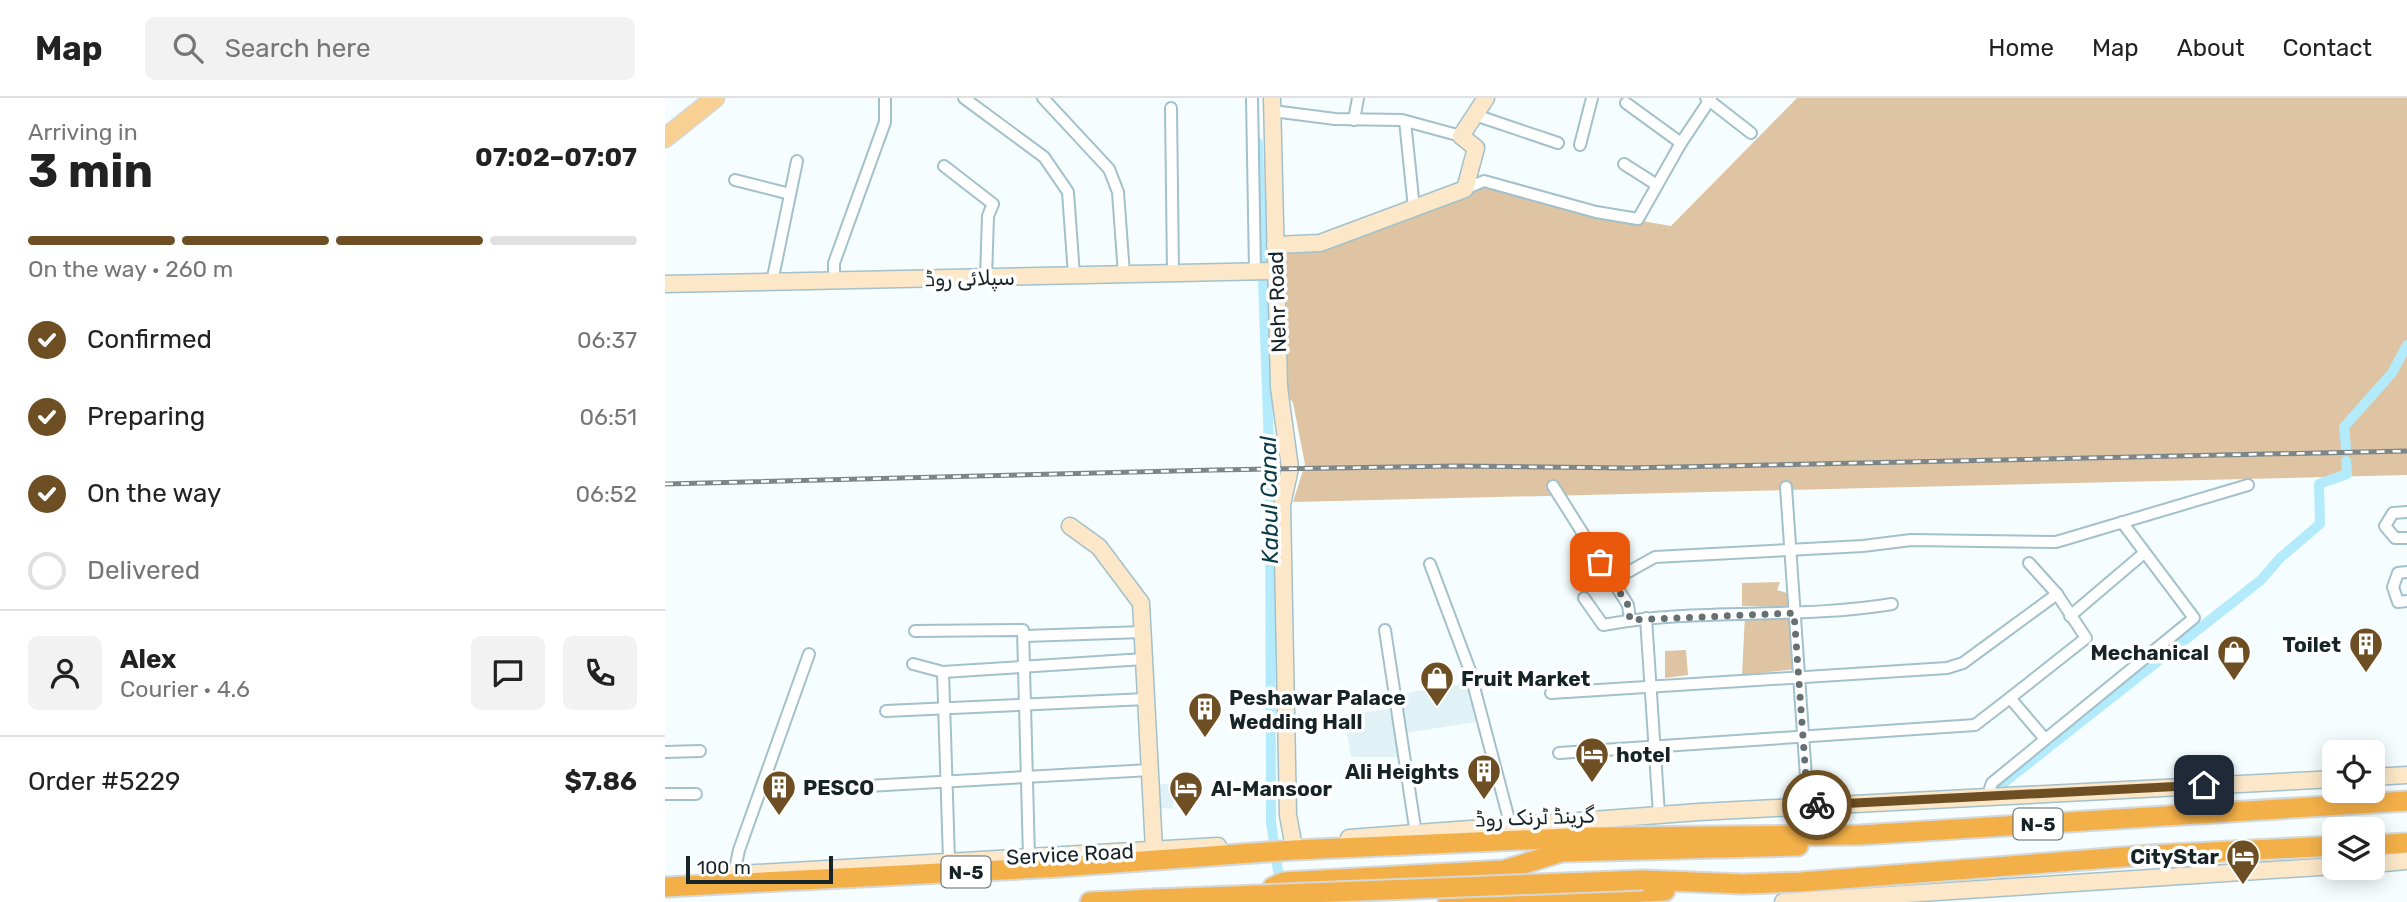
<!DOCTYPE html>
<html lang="en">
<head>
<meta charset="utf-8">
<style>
  :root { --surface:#fff; --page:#f2f2f2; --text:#222; --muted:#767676; --line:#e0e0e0; --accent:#6d4f23 }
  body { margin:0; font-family:Rubik,Cairo,sans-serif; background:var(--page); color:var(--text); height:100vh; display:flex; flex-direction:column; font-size:26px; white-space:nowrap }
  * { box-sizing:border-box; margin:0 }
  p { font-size:23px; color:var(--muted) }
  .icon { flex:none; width:38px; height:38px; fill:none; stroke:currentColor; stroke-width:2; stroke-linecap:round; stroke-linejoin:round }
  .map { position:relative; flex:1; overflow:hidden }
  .drawer { display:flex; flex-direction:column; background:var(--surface); width:665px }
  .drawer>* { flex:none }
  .fabs { position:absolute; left:1657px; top:642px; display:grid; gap:14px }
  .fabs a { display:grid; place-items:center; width:63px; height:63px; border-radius:10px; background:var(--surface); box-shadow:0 4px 18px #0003; font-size:35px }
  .scale { position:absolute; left:21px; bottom:18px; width:147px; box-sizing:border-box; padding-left:7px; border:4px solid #172427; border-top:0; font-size:19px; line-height:24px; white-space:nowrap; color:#172427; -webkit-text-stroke:5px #fff; paint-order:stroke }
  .pin { position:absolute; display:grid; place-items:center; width:60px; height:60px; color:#fff; margin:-30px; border-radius:14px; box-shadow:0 4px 10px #0006 }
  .courier { position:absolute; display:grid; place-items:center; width:70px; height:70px; margin:-35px; border:5px solid #6d4f23; border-radius:50%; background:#fff; color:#222; box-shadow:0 2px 9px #0007 }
  .overview em { font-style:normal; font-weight:700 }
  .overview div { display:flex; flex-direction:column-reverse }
  .overview { display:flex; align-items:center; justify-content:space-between; height:119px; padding:0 28px }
  h1 { font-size:46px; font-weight:700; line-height:52px }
  .bar { display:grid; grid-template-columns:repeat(4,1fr); gap:10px 7px; align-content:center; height:84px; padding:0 28px }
  .bar i { height:9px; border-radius:5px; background:var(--line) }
  .bar .on { background:var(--accent) }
  .bar p { grid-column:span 4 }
  .line { display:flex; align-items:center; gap:18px; padding:0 28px; border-top:2px solid var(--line) }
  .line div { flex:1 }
  .round { display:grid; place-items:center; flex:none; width:74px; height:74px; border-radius:10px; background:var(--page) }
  ol { padding:0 28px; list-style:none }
  li { display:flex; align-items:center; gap:21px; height:77px }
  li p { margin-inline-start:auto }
  li .icon { padding:7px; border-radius:50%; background:var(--accent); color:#fff; stroke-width:4 }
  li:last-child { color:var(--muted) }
  li i { width:38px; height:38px; border:4px solid var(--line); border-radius:50% }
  header { display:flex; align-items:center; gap:42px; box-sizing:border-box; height:98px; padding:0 35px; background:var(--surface); border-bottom:2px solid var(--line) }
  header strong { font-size:33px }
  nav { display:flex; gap:38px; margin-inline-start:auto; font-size:24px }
  .search { width:490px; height:63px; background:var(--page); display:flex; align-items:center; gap:18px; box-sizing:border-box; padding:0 24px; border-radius:10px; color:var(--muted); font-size:26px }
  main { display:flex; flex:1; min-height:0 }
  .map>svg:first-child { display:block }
  .built { fill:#e1f2f7 }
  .green { fill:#dec4a2 }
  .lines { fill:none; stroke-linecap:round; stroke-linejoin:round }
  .canal { stroke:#b3ebfc; stroke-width:10 }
  .street-casing { stroke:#a2c1cb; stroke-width:14 }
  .secondary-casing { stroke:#a2c1cb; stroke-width:19 }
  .primary-casing { stroke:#d5d8d8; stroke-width:21 }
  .highway-casing { stroke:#d5d8d8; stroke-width:23 }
  .street { stroke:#fff; stroke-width:10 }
  .secondary { stroke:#fce7c8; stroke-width:16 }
  .primary { stroke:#f8d091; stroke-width:18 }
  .highway { stroke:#f4b048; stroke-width:19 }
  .rail-casing { stroke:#7c8689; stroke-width:5 }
  .rail { stroke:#fff; stroke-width:2.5; stroke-dasharray:8; stroke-linecap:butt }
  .highway-bridge-casing { stroke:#d5d8d8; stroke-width:23; stroke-linecap:butt }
  .highway-bridge { stroke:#f4b048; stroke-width:19 }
  .done { stroke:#657073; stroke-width:7; stroke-dasharray:0 12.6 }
  .route { stroke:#6d4f23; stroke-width:9 }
  .labels { text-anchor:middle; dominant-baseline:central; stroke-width:7; stroke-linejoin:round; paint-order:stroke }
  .shield { fill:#fff; stroke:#5d6668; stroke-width:2 }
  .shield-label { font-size:19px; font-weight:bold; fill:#172427 }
  .street-label { font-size:21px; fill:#172427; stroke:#fff }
  .poi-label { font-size:21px; font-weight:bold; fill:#172427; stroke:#fff; text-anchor:start }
  .water-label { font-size:23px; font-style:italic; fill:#083c48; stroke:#fff }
</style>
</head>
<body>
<header>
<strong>Map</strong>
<div class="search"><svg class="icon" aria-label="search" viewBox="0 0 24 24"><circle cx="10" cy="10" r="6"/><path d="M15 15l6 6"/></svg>Search here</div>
<nav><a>Home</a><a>Map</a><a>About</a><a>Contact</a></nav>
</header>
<main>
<section class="drawer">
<div class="overview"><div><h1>3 min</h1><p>Arriving in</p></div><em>07:02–07:07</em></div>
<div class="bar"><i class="on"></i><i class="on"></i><i class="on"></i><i></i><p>On the way · 260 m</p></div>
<ol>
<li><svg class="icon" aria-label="check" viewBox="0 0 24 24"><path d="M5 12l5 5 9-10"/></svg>Confirmed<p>06:37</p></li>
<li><svg class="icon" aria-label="check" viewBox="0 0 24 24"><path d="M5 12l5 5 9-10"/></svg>Preparing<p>06:51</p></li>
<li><svg class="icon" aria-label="check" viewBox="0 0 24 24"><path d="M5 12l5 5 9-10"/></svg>On the way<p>06:52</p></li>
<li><i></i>Delivered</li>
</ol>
<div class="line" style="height:126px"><a class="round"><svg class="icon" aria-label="person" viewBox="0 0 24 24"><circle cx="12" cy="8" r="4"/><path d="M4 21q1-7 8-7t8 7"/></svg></a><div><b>Alex</b><p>Courier · 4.6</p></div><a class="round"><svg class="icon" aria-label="chat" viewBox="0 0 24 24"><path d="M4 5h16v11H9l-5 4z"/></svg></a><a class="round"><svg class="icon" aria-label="phone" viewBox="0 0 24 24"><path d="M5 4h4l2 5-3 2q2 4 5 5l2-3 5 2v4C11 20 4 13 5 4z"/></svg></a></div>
<div class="line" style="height:91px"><div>Order #5229</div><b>$7.86</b></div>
</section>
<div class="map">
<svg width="1742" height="804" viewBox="0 0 1742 804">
  <rect width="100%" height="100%" fill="#f6fdff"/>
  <!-- built -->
  <g class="built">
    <polygon points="802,585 811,624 741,635 735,596"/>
    <polygon points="730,610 736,659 686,659 679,617"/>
    <polygon points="492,686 509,686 508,711 493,710"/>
  </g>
  <!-- green -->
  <g class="green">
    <polygon points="1132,0 1742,0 1742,377 628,404 640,366 628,305 621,295 610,147 655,145 819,83 965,121 1006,128"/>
    <polygon points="1115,484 1112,492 1122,495 1122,509 1077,508 1077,485"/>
    <polygon points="1124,515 1132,571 1077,577 1080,517"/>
    <polygon points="1021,552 1023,577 1000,580 1000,553"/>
  </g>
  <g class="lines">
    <!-- canal -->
    <g class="canal">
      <polyline points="593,45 605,375 606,724 615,787"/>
      <polyline points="1681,350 1679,329 1727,275 1742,247"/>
      <polyline points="1332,690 1596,482 1615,460 1655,426 1654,386 1682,376 1681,363"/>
    </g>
    <!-- street casing -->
    <g class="street-casing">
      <g id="street">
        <polyline points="299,0 379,59 403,94 409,177"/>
        <polyline points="378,0 444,71 453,94 459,176"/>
        <polyline points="587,0 590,173"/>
        <polyline points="1041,0 1086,35"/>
        <polyline points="961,5 1016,45"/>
        <polyline points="506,10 508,175"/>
        <polyline points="608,13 670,21 737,22 796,38"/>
        <polyline points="810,17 893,45"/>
        <polyline points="689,22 693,0"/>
        <polyline points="740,23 749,110"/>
        <polyline points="915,47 927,0"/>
        <polyline points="959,66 992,87"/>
        <polyline points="279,68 328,106 323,118 321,179"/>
        <polyline points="70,82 125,96"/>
        <polyline points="800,91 819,83 931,114 973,121 1016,45 1046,0"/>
        <polyline points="169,183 169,165 220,24 220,0"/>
        <polyline points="107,184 132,63"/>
        <polyline points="888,388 963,507 965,522"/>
        <polyline points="1121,389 1143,708"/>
        <polyline points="1742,414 1728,415 1720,428 1730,440 1742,440"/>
        <polyline points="765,466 804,570 846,729"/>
        <polyline points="1742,474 1733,475 1728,489 1733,504 1742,503"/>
        <polyline points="947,483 990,459 1198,448 1246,442 1391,444 1583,387"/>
        <path d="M919 500 938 527C1033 509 1131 522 1227 506"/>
        <polyline points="1405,518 1478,456"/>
        <polyline points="981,520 994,716"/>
        <polyline points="720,532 751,736"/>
        <polyline points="250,533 358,532 364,759"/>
        <polyline points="360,538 478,534"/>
        <polyline points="248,566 278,574 479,561"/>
        <polyline points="278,574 284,762"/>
        <polyline points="886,595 1282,570 1298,565 1392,496"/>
        <polyline points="1345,600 1421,540 1392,496 1364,465"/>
        <polyline points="221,613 481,601"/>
        <polyline points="0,654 35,653"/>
        <polyline points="894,655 1310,627 1345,600 1380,641"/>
        <polyline points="185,689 485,672"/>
        <polyline points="0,696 31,696"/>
        <polyline points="1322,699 1327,685 1529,520 1457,424"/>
        <polyline points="69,776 74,752 144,556"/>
      </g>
    </g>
    <!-- secondary casing -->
    <g class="secondary-casing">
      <g id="secondary">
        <polyline points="607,0 614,289 625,370 617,407 623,717 628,744"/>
        <polyline points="610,147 655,145 800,91 811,50 796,38 821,0"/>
        <polyline points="0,186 610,173"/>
        <polyline points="405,428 434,449 476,505 489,751"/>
        <polyline points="1708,679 1742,677"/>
        <polyline points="684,740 1034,714 1670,681"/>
        <polyline points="1708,766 1742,763"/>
        <polyline points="58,777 553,748"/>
        <polyline points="1118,804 1670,768"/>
      </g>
    </g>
    <!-- primary casing -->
    <g class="primary-casing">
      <polyline id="primary" points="0,40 50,0"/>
    </g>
    <!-- highway casing -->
    <g class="highway-casing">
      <g id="highway">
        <polyline points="1708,747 1742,745"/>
        <polyline points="978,782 1078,786 1136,784 1484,757 1670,748"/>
        <polyline points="0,789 395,769 629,752 926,739 1195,737 1742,703"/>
        <polyline points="425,804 489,801"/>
        <polyline points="607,804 608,789 619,784 839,772 897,754 1133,748"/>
        <polyline points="783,804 1000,793"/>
      </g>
    </g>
    <!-- street -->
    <use href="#street" class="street"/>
    <!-- secondary -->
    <use href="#secondary" class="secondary"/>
    <!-- primary -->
    <use href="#primary" class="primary"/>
    <!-- highway -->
    <use href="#highway" class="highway"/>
    <!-- rail casing -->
    <g class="rail-casing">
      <polyline id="rail" points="0,386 549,372 791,368 963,370 1742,353"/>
    </g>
    <!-- rail -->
    <use href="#rail" class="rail"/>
    <!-- highway-bridge casing -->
    <g class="highway-bridge-casing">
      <polyline id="highway-bridge" points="489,801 978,782"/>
    </g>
    <!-- highway-bridge -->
    <use href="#highway-bridge" class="highway-bridge"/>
  </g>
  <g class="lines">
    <!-- done -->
    <polyline class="done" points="935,464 963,507 965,522 1129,515 1143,708 1152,707"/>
    <!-- route -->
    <polyline class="route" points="1152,707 1539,687"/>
  </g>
  <!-- icons -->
  <defs>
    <g id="building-pin" transform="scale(1.75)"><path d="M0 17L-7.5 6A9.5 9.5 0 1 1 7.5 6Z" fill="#6d4f23" stroke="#fff"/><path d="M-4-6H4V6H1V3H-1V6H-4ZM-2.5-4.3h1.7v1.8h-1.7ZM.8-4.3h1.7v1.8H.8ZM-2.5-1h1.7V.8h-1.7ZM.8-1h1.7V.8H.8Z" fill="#fff"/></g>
    <g id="shop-pin" transform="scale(1.75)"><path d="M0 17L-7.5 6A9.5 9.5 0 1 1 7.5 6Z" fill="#6d4f23" stroke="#fff"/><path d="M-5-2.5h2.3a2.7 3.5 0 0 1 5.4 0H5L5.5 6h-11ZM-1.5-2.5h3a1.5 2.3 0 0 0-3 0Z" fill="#fff"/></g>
    <g id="hotel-pin" transform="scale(1.75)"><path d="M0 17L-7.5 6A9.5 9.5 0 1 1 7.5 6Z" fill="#6d4f23" stroke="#fff"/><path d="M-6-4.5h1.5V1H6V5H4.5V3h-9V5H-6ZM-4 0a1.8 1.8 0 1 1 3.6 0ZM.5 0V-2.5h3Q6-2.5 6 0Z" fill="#fff"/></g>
  </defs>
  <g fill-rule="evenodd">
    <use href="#building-pin" x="1701" y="546"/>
    <use href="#shop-pin" x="1569" y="554"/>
    <use href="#shop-pin" x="772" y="580"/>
    <use href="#building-pin" x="540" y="611"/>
    <use href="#hotel-pin" x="927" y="656"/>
    <use href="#building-pin" x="819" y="673"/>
    <use href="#building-pin" x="114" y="689"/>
    <use href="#hotel-pin" x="521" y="690"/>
    <use href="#hotel-pin" x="1578" y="758"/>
  </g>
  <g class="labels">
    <!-- shield labels -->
    <g class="shield">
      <rect x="1348.5" y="710.5" width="49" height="31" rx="5"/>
      <rect x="276.5" y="758.5" width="49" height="31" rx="5"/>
    </g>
    <g class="shield-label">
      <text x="1373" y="726">N-5</text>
      <text x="301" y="774">N-5</text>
    </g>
    <!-- street labels -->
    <g class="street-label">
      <text transform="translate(305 180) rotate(-1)">سپلائی روڈ</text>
      <text transform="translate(612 204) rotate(-92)">Nehr Road</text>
      <text transform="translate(870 719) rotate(-2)">گرینڈ ٹرنک روڈ</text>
      <text transform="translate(405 756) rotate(-3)">Service Road</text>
    </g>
    <!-- poi labels -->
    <g class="poi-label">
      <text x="1676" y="546" text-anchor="end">Toilet</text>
      <text x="1544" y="554" text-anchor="end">Mechanical</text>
      <text x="796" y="580">Fruit Market</text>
      <text x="564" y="599">Peshawar Palace<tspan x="564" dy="24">Wedding Hall</tspan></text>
      <text x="951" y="656">hotel</text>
      <text x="794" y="673" text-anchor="end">Ali Heights</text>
      <text x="138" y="689">PESCO</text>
      <text x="546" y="690">Al-Mansoor</text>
      <text x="1554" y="758" text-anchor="end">CityStar</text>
    </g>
    <!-- water labels -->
    <g class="water-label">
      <text transform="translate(604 402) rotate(-91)">Kabul Canal</text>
    </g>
  </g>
</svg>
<div class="fabs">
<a><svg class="icon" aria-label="locate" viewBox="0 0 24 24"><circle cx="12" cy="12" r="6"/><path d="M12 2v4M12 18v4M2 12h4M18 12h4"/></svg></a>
<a><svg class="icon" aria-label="layers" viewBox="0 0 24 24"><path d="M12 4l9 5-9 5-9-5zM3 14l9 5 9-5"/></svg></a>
</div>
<div class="scale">100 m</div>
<div class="pin" style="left:935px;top:464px;background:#ea580c"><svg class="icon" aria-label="bag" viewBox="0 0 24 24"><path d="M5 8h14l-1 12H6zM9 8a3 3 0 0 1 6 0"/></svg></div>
<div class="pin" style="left:1539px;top:687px;background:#1f2937"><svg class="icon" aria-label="home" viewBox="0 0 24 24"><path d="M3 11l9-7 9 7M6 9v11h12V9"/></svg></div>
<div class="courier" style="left:1152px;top:707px"><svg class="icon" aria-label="bike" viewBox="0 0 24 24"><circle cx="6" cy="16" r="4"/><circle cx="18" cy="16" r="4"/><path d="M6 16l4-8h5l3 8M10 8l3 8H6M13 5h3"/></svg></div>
</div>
</main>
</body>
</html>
